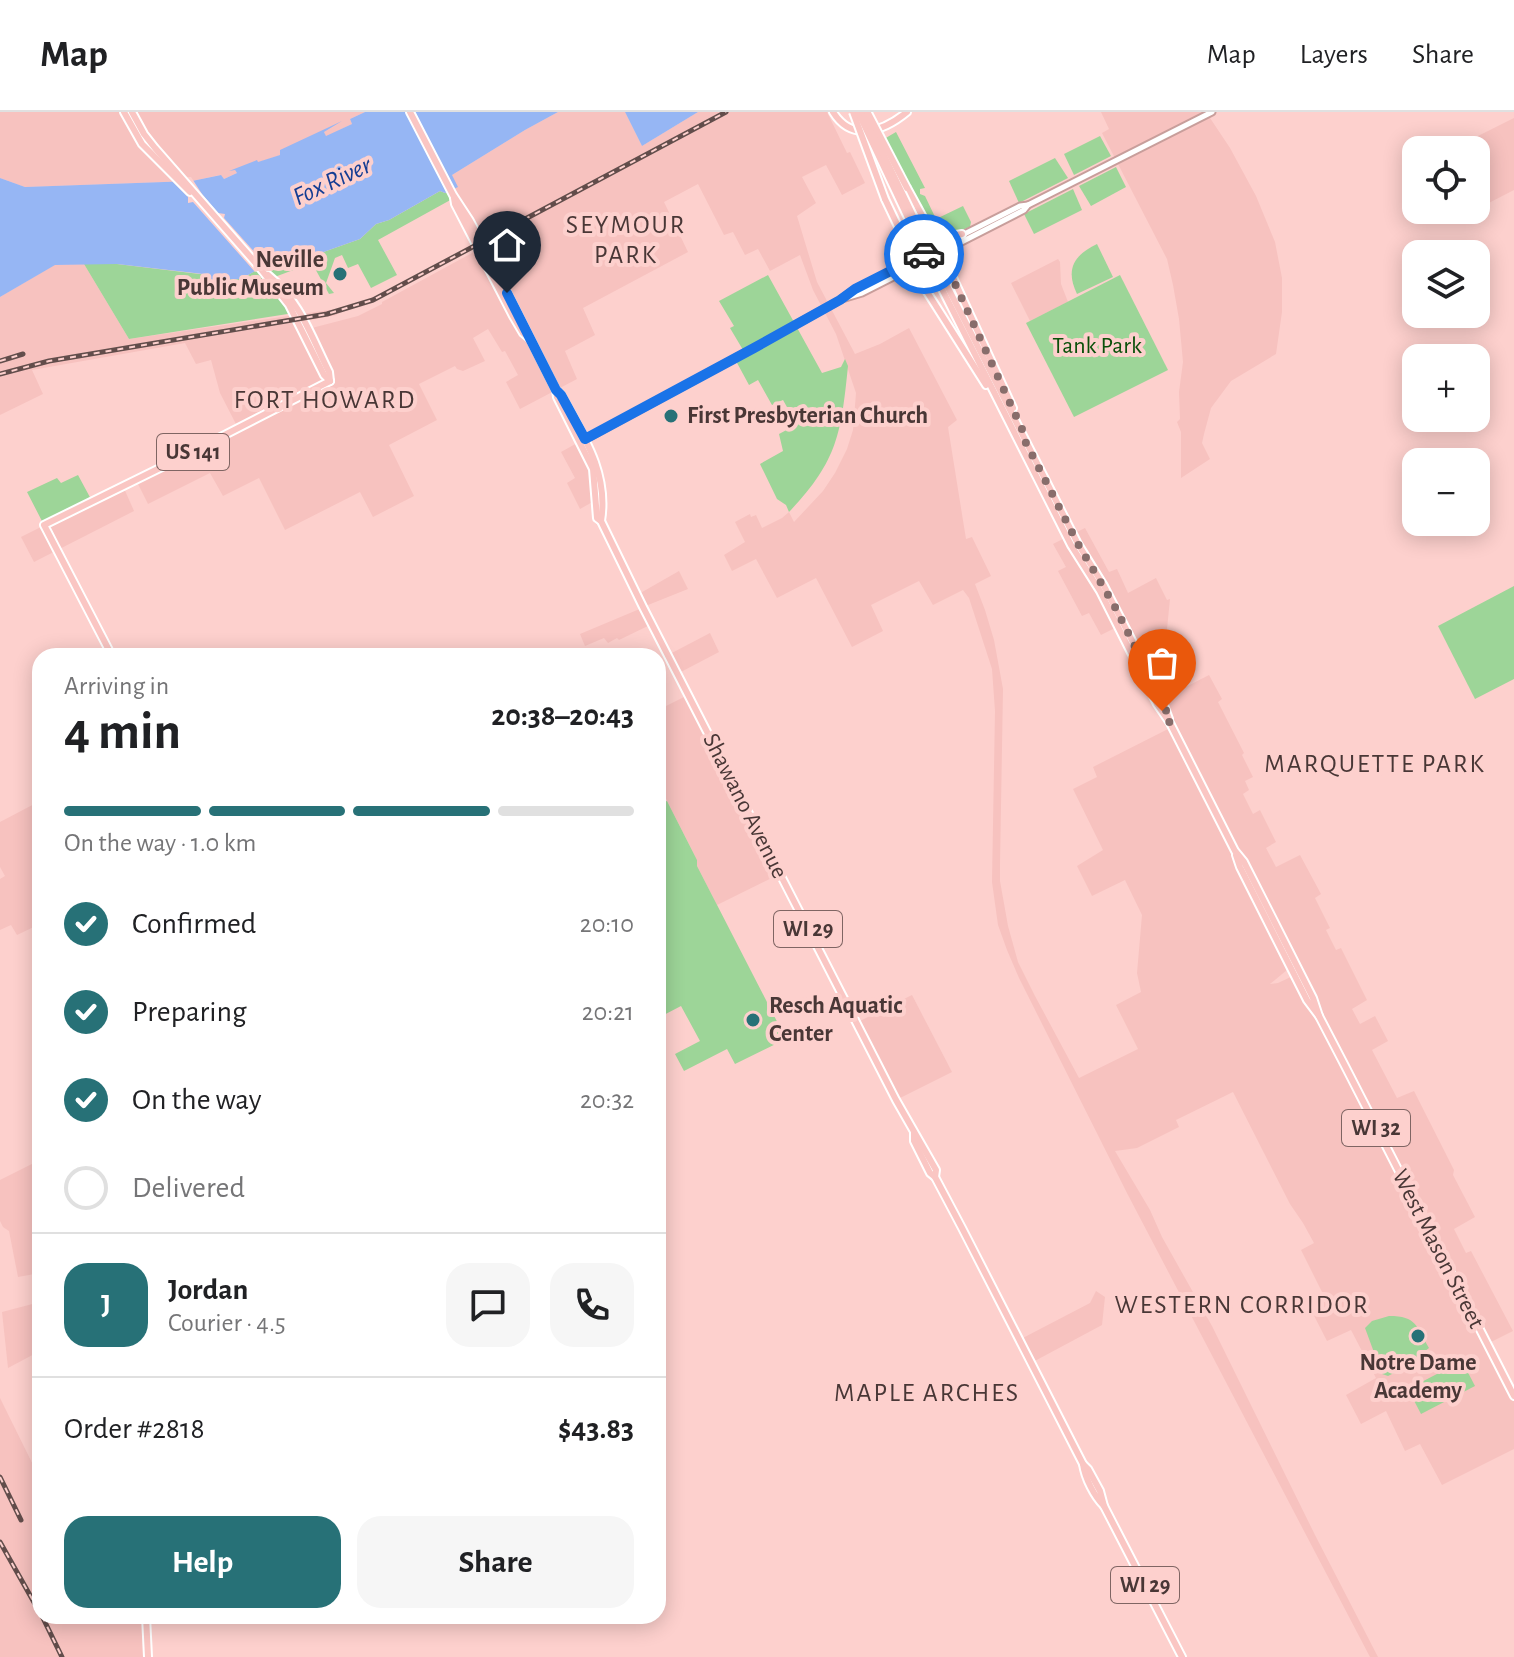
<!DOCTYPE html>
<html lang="en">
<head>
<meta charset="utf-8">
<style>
  :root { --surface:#fff; --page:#f6f6f6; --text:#202124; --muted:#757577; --line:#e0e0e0; --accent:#277177 }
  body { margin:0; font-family:"Alegreya Sans",sans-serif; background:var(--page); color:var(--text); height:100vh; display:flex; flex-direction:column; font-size:30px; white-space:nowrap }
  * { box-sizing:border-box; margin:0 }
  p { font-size:26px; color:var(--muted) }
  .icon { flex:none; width:44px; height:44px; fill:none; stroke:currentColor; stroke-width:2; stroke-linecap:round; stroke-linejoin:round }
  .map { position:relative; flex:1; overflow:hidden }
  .details { position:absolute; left:32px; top:536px; width:634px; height:976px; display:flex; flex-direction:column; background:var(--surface); border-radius:24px; box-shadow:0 4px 20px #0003 }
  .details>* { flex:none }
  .buttons { position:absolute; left:1402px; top:24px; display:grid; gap:16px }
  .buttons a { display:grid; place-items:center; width:88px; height:88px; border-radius:16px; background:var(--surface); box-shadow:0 4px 20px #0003; font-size:40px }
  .pin { position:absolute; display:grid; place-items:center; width:68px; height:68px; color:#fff; margin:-82px -34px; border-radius:50% 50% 50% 0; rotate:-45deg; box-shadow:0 0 8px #0007 }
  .pin .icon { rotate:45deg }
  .courier { position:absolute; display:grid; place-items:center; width:80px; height:80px; margin:-40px; border:6px solid #1a73e8; border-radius:50%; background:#fff; color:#222; box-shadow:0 2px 10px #0007 }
  .summary em { font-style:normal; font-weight:600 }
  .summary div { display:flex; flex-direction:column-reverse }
  .summary { display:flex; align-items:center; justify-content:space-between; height:136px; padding:0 32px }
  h1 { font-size:52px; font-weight:600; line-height:60px }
  .bar { display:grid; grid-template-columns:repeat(4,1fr); gap:12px 8px; align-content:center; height:96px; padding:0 32px }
  .bar i { height:10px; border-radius:6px; background:var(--line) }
  .bar .on { background:var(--accent) }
  .bar p { grid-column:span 4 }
  .line { display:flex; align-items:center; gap:20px; padding:0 32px; border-top:2px solid var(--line) }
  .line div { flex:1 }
  .round { display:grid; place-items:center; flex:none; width:84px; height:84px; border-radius:24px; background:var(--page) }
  ol { padding:0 32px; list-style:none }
  li { display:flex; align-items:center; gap:24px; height:88px }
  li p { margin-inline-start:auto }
  li .icon { padding:8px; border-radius:50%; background:var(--accent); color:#fff; stroke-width:4 }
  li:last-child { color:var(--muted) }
  li i { width:44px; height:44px; border:4px solid var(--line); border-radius:50% }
  .action { display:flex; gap:16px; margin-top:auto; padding:16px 32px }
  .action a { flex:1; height:92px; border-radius:24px; background:var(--accent); color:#fff; font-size:32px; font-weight:600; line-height:92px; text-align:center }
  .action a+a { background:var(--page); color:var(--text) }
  header { display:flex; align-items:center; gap:48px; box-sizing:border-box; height:112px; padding:0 40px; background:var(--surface); border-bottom:2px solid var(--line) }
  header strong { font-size:38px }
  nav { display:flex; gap:44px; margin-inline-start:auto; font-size:28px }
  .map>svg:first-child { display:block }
  .built { fill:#f7c2bf; fill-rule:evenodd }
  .green { fill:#9dd598 }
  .water { fill:#96b6f4 }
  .pier { fill:#fdd0cd }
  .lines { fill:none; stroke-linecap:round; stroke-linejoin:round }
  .secondary-casing { stroke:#c89e9b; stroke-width:9 }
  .primary-casing { stroke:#fff; stroke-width:10 }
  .secondary { stroke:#fff; stroke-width:5 }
  .primary { stroke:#fac6c3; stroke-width:6 }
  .rail-casing { stroke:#624d4b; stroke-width:5 }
  .rail { stroke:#fdd0cd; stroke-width:2; stroke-dasharray:6; stroke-linecap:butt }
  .primary-bridge-casing { stroke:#fff; stroke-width:10; stroke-linecap:butt }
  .primary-bridge { stroke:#fac6c3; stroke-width:6 }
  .done { stroke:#886d6b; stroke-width:8; stroke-dasharray:0 14.4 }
  .route { stroke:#1a73e8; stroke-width:10 }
  .poi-dot { fill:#277177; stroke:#fdd0cd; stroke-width:3 }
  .labels { text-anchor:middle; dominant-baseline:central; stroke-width:8; stroke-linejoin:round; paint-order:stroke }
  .shield { fill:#fdd0cd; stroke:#7f6563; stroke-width:2 }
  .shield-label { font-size:22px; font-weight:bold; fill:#493736 }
  .poi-label { font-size:24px; font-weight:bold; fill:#493736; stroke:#fdd0cd; text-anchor:start }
  .park-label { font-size:24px; fill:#0a500a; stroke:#fdd0cd }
  .street-label { font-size:24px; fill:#493736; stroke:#fdd0cd }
  .water-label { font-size:26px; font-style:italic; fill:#143d93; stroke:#fdd0cd }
  .neighbourhood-label { font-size:26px; letter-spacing:2px; fill:#493736; stroke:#fdd0cd }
</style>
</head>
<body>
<header>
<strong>Map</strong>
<nav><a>Map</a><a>Layers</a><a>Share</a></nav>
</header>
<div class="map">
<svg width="1514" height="1545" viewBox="0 0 1514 1545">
  <rect width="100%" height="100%" fill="#fdd0cd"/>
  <!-- built -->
  <g class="built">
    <polygon points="0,0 365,0 350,7 352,12 326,25 324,20 340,11 281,43 235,58 237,61 224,67 220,63 192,69 25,75 0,66"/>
    <path d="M558 0H625L642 34 698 0H827L847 41 850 40 865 71 842 83 826 53 802 65 816 91 797 104 817 170 855 242 880 232 909 216 957 308 948 315 966 427 972 425 991 464 975 472 985 498 994 528 1003 577 1000 753V769L1008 814 1018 850 1035 884 1079 966 1138 937 1116 893 1141 880 1137 861 1142 803 1125 768 1092 784 1077 754 1103 738 1073 677 1097 665 1093 655 1172 615 1141 559 1138 547 1164 532 1162 543 1180 578 1209 563 1222 587 1218 590 1244 641 1242 643 1253 665 1245 669 1249 678 1243 682 1253 702 1260 698 1276 730 1266 736 1276 755 1300 743 1321 782 1315 786 1330 816 1326 818 1336 838 1341 836 1367 888 1352 897 1360 912 1375 904 1388 929 1372 938 1397 986 1414 979 1454 1058 1453 1063 1475 1105 1454 1117 1466 1141 1471 1139 1513 1219 1487 1232 1514 1284V1337L1442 1373 1420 1332 1405 1339 1386 1299 1361 1312 1346 1283 1376 1266 1351 1218 1327 1229 1307 1190 1323 1182 1301 1138 1314 1131 1303 1111 1290 1092 1233 980 1176 1008 1179 1015 1137 1036 1115 1039 1150 1098 1162 1125 1212 1214 1315 1423 1378 1545H1370L1128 1083 1019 866 1007 838 998 813 992 770 995 599 992 557 969 486 963 478 933 493 919 469 871 493 883 519 852 535 816 466 777 486 756 447 732 459 724 443 745 430 735 410 750 402 751 405 756 403 762 416 782 406 789 400 794 410 823 379 835 361 847 337 853 318 856 281 836 222 813 178 800 143 770 159 758 137 745 143 733 120 724 123 698 72 664 90 688 140 583 196 595 223 565 239 577 267 520 297 506 270 518 263 505 239 502 240 488 217 473 226 485 249 463 259 457 257 455 254 419 272 437 308 389 333 414 384 373 405 360 380 285 418 259 366 223 384 210 361 148 392 136 368 238 316 220 281 211 248 196 252 185 231 32 258 43 282 0 303V185L54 153 84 152 129 227 336 197 337 203 294 211 303 227 311 223 308 217 358 204 382 192V190L483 135 454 86 452 63 525 18ZM1240 747 1317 895 1307 888 1295 863 1278 871 1270 872 1287 858Z"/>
    <polygon points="1101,0 1206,0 1230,36 1256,84 1275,130 1282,166 1282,200 1276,242 1231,269 1211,296 1204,322 1202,331 1210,347 1181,366 1181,320 1177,310 1180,307 1179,280 1183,250 1179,207 1173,173 1167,147 1102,21 1109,17"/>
    <polygon points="1514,6 1514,78 1479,96 1476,90 1476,38 1451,38 1450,36 1456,35"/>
    <polygon points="1058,147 1060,150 1061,172 1068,190 1030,209 1011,171"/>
    <polygon points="579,330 593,357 596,388 580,397 567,371 575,366 561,340"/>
    <polygon points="123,374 134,399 34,450 21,425"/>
    <polygon points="1085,416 1109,460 1117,457 1128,481 1156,466 1167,488 1170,487 1166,527 1161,519 1132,534 1121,513 1101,523 1089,501 1082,504 1058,459 1066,455 1053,432"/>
    <polygon points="679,459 688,477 643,495 652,512 619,528 617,526 608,531 604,526 585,534 580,522 642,496 637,483"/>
    <polygon points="710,521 719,540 677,562 668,543"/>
    <polygon points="688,583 780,762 717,793 697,754 697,748 658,671 658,598"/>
    <polygon points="40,689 40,794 33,798 40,812 17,823 11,813 0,818 0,767 5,764 0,755 0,710"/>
    <polygon points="912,883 952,960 896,988 856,911"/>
    <polygon points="40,1048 40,1161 18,1165 9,1119 3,1115 0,1109 0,1068"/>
    <polygon points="1096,1179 1105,1185 1102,1213 1031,1251 1019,1228 1090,1191"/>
    <polygon points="40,1190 40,1239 8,1256 2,1200"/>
    <polygon points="0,1286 40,1367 40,1504 143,1504 145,1545 0,1545"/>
  </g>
  <!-- green -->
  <g class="green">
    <polygon points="896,20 925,76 920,77 920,82 925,84 936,107 963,94 971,110 970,115 946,124 935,118 918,91 884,27"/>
    <polygon points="1100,24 1111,44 1074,63 1064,42"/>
    <polygon points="1055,46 1068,66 1019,91 1009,69"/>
    <polygon points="1116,55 1126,75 1091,94 1079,74"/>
    <polygon points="1073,77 1082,98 1034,122 1024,102"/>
    <polygon points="440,79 445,81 450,79 454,86 378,128 397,163 371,176 358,152 348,156 342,143 335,146 326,171 334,181 329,182 312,151 272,166 294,201 129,227 84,152 117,152 241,167 267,152 280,147 315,143 360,127 376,112 389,108"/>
    <path d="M1097 132 1113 165 1077 182C1065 157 1074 143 1097 132Z"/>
    <path d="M768 163 822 261 841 255 845 247 848 254C841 321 838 349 789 400L786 393 777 387 760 352 783 339 779 322 794 314 796 311 783 288 772 293 758 268 749 273 736 249 746 243 730 216 734 214 719 189Z"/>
    <polygon points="1120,163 1168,258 1074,305 1026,211"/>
    <polygon points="78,363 92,389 44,413 27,380 57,366 61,371"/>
    <polygon points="1514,474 1514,567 1475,587 1438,514"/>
    <polygon points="667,689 697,748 697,754 786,927 735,952 727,937 684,959 675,942 700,929 681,894 658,906 658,692"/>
    <path d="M1389 1204C1417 1204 1416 1214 1429 1236L1400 1258 1388 1264 1382 1262 1365 1216 1372 1209Z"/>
    <polygon points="1462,1249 1475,1274 1421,1302 1408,1277"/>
  </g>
  <!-- water -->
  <g class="water">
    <polygon points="365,0 558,0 525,18 452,63 458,75 445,81 440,79 389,108 376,112 360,127 315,143 275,148 241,167 207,168 203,162 117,152 55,153 0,185 0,66 25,75 192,69 221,63 224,67 237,61 235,58 229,59 257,48 258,50 280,43 280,38 342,9 324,20 326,24 352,12 350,7"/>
    <polygon points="625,0 698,0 642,34"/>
  </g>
  <!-- pier -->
  <polygon class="pier" points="191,65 202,82 218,101 225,102 224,106 268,155 255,160 193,90 188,91 188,85 169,66"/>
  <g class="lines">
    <!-- secondary casing -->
    <g class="secondary-casing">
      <g id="secondary">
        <polyline points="940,141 1024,98 1028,93 1212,0"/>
        <polyline points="842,187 862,181 931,146"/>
        <polyline points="584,328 752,237 840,188 855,177 1020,94 1028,93"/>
      </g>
    </g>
    <!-- primary casing -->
    <g class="primary-casing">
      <g id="primary">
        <polyline points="124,0 142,32 190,80"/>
        <polyline points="132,0 144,22 155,36 260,156 289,193 324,263 330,269"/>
        <polyline points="410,0 453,83 470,109 484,135 556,278 557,285 593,357 597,406 601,409 643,495 896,988 936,1058 935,1065"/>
        <path d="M833 0C852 31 884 19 907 0"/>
        <polyline points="907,76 937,131 1013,296"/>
        <polyline points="454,86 455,92 513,204 523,221 529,226"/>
        <polyline points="885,87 923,167"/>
        <polyline points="933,119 944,125 962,122"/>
        <polyline points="901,161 913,161 917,164 986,273"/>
        <path d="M268 163C300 189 311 224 329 260L330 269"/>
        <polyline points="942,164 1078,432 1104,474 1161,585 1169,607"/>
        <polyline points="937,167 1071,433 1100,479 1157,592 1170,611 1235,739 1244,750 1313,886 1319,904"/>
        <path d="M556 278 561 283C583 323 609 361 601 409"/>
        <polyline points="112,544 44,413 164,354 330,269"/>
        <polyline points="1236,743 1240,755 1307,888 1319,904 1344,952 1514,1284"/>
        <polyline points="914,1021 914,1029 930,1061 935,1065 962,1116 1083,1352 1088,1357 1100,1379 1104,1394 1182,1545"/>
        <path d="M1083 1352C1085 1366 1094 1384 1104 1394"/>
        <polyline points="146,1504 148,1545"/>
      </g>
    </g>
    <!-- secondary -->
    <use href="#secondary" class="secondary"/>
    <!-- primary -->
    <use href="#primary" class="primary"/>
    <!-- rail casing -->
    <g class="rail-casing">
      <g id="rail">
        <polyline points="0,249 23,242"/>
        <polyline points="0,262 49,249 327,202 373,188 726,0"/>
        <polyline points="0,1365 21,1408"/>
        <polyline points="0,1430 40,1501"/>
        <polyline points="42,1504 62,1545"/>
      </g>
    </g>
    <!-- rail -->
    <use href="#rail" class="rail"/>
    <!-- primary-bridge casing -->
    <g class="primary-bridge-casing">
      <g id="primary-bridge">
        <polyline points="853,0 885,87"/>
        <polyline points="858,0 937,167"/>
        <polyline points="863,0 942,164"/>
        <polyline points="868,1 907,76"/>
      </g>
    </g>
    <!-- primary-bridge -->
    <use href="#primary-bridge" class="primary-bridge"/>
  </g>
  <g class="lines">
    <!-- done -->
    <polyline class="done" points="924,142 938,135 1022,317 1024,327 1078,432 1114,493 1164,592 1170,611 1162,599"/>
    <!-- route -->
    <polyline class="route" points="507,181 556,278 561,283 585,327 754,236 840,188 855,177 924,142"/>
  </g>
  <!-- markers -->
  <g class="poi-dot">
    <circle cx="340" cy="162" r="8"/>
    <circle cx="671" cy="304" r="8"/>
    <circle cx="753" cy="908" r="8"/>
    <circle cx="1418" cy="1224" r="8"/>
  </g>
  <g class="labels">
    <!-- shield labels -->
    <g class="shield">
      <rect x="157" y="322" width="72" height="36" rx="6"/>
      <rect x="774" y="799" width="68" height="36" rx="6"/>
      <rect x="1342" y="998" width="68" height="36" rx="6"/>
      <rect x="1111" y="1455" width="68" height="36" rx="6"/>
    </g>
    <g class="shield-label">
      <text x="193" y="340">US 141</text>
      <text x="808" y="817">WI 29</text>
      <text x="1376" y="1016">WI 32</text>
      <text x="1145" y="1473">WI 29</text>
    </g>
    <!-- poi labels -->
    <g class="poi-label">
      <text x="324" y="148" text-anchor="end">Neville<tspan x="324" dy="28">Public Museum</tspan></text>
      <text x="687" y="304">First Presbyterian Church</text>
      <text x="769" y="894">Resch Aquatic<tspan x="769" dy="28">Center</tspan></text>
      <text x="1418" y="1251" text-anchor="middle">Notre Dame<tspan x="1418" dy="28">Academy</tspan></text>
    </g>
    <!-- park labels -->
    <g class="park-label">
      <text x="1097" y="234">Tank Park</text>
    </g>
    <!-- street labels -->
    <g class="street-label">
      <text transform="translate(745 694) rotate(63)">Shawano Avenue</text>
      <text transform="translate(1438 1137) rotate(63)">West Mason Street</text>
    </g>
    <!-- water labels -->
    <g class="water-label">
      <text transform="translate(332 69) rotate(-25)">Fox River</text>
    </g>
    <!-- neighbourhood labels -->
    <g class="neighbourhood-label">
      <text x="626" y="113">SEYMOUR<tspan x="626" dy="30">PARK</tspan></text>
      <text x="325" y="288">FORT HOWARD</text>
      <text x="1375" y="652">MARQUETTE PARK</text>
      <text x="1242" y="1193">WESTERN CORRIDOR</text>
      <text x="927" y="1281">MAPLE ARCHES</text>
    </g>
  </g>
</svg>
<div class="buttons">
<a><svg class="icon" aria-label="locate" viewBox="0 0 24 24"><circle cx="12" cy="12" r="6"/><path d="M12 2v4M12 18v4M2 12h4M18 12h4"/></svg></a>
<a><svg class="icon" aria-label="layers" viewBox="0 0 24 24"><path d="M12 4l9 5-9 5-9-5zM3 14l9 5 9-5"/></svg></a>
<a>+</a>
<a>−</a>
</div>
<div class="pin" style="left:1162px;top:599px;background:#ea580c"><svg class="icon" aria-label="bag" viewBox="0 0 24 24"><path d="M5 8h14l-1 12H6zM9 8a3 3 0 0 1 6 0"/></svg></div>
<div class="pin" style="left:507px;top:181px;background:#1f2937"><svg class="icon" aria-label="home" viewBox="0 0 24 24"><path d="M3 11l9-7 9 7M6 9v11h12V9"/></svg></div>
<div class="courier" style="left:924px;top:142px"><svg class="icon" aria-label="car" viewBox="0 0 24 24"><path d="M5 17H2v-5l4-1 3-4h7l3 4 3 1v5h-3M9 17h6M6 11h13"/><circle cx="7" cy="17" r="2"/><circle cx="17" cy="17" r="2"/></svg></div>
<section class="details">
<div class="summary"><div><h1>4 min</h1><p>Arriving in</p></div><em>20:38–20:43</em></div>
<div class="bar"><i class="on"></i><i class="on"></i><i class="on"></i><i></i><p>On the way · 1.0 km</p></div>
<ol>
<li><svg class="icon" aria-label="check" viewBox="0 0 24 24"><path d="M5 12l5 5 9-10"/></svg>Confirmed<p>20:10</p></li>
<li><svg class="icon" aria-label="check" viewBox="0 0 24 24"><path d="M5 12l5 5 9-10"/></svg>Preparing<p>20:21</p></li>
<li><svg class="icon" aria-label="check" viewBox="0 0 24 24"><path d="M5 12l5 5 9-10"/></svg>On the way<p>20:32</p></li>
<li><i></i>Delivered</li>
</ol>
<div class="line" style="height:144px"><b class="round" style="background:var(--accent);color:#fff">J</b><div><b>Jordan</b><p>Courier · 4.5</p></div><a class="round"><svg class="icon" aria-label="chat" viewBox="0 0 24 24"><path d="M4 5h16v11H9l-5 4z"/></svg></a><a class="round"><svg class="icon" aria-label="phone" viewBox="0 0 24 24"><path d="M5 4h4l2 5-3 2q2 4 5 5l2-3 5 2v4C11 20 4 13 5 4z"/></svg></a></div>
<div class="line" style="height:104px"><div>Order #2818</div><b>$43.83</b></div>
<div class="action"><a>Help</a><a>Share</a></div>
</section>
</div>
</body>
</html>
